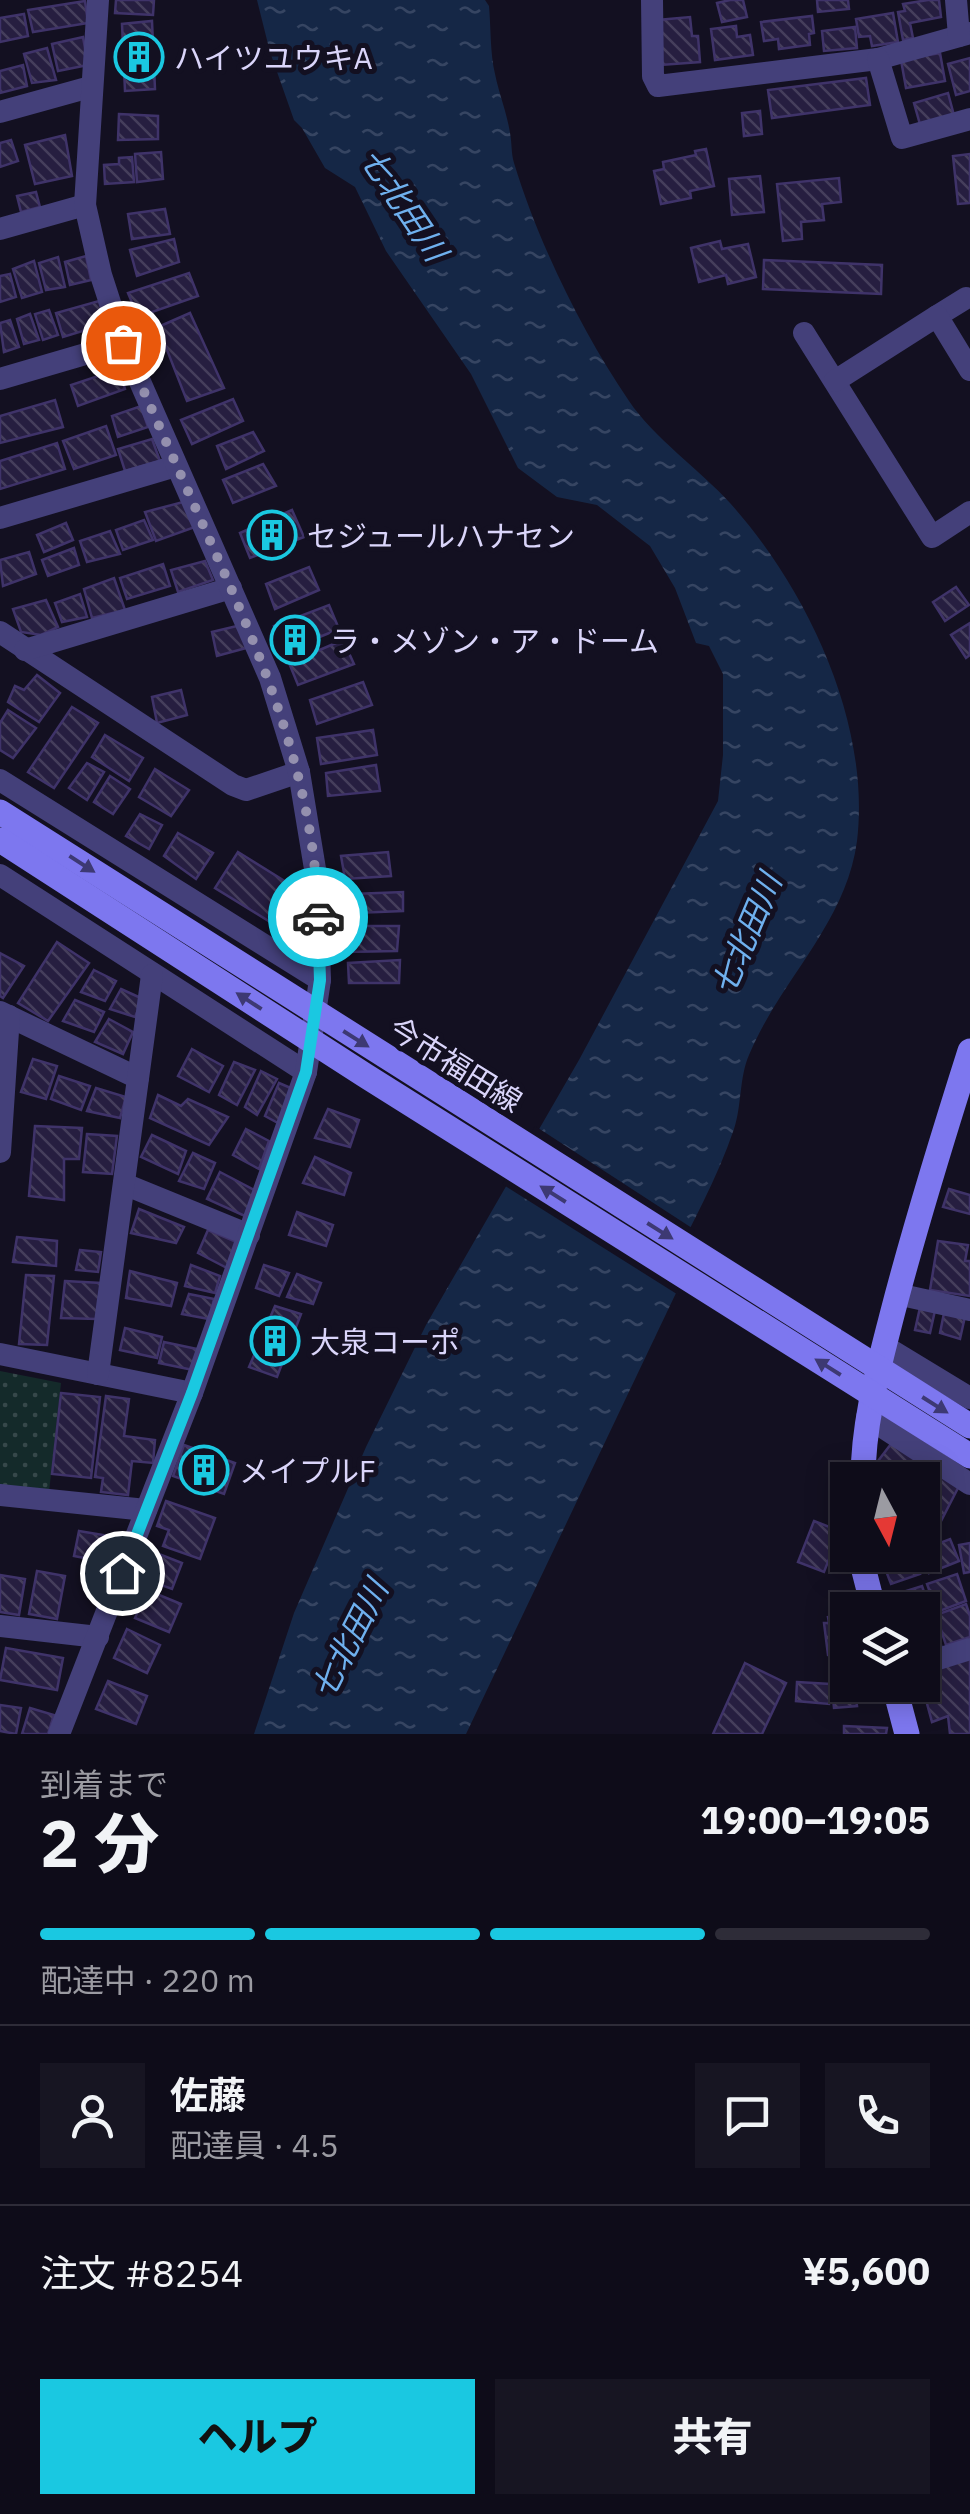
<!DOCTYPE html>
<html lang="ja">
<head>
<meta charset="utf-8">
<style>
  :root { --surface:#0e0c19; --page:#171522; --text:#f1f3f6; --muted:#9b9ba2; --line:#2e2c38; --accent:#1ac8e1 }
  body { margin:0; font-family:"IBM Plex Sans","Noto Sans JP",sans-serif; background:var(--page); color:var(--text); height:100vh; display:flex; flex-direction:column; font-size:38px; white-space:nowrap }
  * { box-sizing:border-box; margin:0 }
  p { font-size:32px; color:var(--muted) }
  .icon { flex:none; width:55px; height:55px; fill:none; stroke:currentColor; stroke-width:2; stroke-linecap:round; stroke-linejoin:round }
  .map { position:relative; height:1734px; overflow:hidden }
  .panel { display:flex; flex-direction:column; background:var(--surface); flex:1 }
  .panel>* { flex:none }
  .needle { width:65px; rotate:173deg }
  .tools { position:absolute; left:830px; top:1462px; display:grid; gap:20px }
  .tools a { display:grid; place-items:center; width:110px; height:110px; border-radius:0px; background:var(--surface); box-shadow:0 5px 25px #0003,0 0 0 2px var(--line); font-size:50px }
  .pin { position:absolute; display:grid; place-items:center; width:85px; height:85px; color:#fff; margin:-42px; border:5px solid #fff; border-radius:50%; box-shadow:0 2px 10px #0007 }
  .courier { position:absolute; display:grid; place-items:center; width:100px; height:100px; margin:-50px; border:8px solid #1ac8e1; border-radius:50%; background:#fff; color:#222; box-shadow:0 2px 12px #0007 }
  .headline em { font-style:normal; font-weight:800 }
  .headline div { display:flex; flex-direction:column-reverse }
  .headline { display:flex; align-items:center; justify-content:space-between; height:170px; padding:0 40px }
  h1 { font-size:65px; font-weight:800; line-height:75px }
  .bar { display:grid; grid-template-columns:repeat(4,1fr); gap:15px 10px; align-content:center; height:120px; padding:0 40px }
  .bar i { height:12px; border-radius:8px; background:var(--line) }
  .bar .current { background:var(--accent) }
  .bar p { grid-column:span 4 }
  .line { display:flex; align-items:center; gap:25px; padding:0 40px; border-top:2px solid var(--line) }
  .line div { flex:1 }
  .round { display:grid; place-items:center; flex:none; width:105px; height:105px; border-radius:0px; background:var(--page) }
  .cta { display:flex; gap:20px; margin-top:auto; padding:20px 40px }
  .cta a { flex:1; height:115px; border-radius:0px; background:var(--accent); color:#111; font-size:40px; font-weight:800; line-height:115px; text-align:center }
  .cta a+a { background:var(--page); color:var(--text) }
  .map>svg:first-child { display:block }
  .grass { fill:url(#grass-dots) }
  .water { fill:url(#water-ripples) }
  .pier { fill:#131021 }
  .building { fill:url(#building-back-hatch); stroke:#3f3369; stroke-width:2.5 }
  .lines { fill:none; stroke-linecap:round; stroke-linejoin:round }
  .street { stroke:#44407a; stroke-width:22 }
  .secondary { stroke:#7d77ef; stroke-width:25 }
  .secondary-bridge { stroke:#7d77ef; stroke-width:25 }
  .oneway { fill:#3d3973 }
  .done { stroke:#9490ae; stroke-width:10; stroke-dasharray:0 18 }
  .route { stroke:#1ac8e1; stroke-width:12 }
  .labels { text-anchor:middle; dominant-baseline:central; stroke-width:10; stroke-linejoin:round; paint-order:stroke }
  .poi-label { font-size:30px; fill:#dad5fa; stroke:#131021; text-anchor:start }
  .street-label { font-size:30px; fill:#dad5fa; stroke:#131021 }
  .water-label { font-size:32px; font-style:italic; fill:#6fb0ee; stroke:#131021 }
</style>
</head>
<body>
<div class="map">
<svg width="970" height="1734" viewBox="0 0 970 1734">
  <defs>
    <pattern id="grass-dots" width="8" height="8" patternUnits="userSpaceOnUse" patternTransform="scale(2.5)"><rect width="8" height="8" fill="#142a2a"/><path d="M2 2h.1M6 6h.1" fill="none" stroke="#36484a" stroke-width="1.8" stroke-linecap="round"/></pattern>
    <pattern id="water-ripples" width="26" height="14" patternUnits="userSpaceOnUse" patternTransform="scale(2.5)"><rect width="26" height="14" fill="#152746"/><path d="M2 4q2-2 4 0t4 0M15 11q2-2 4 0t4 0" fill="none" stroke="#364562"/></pattern>
    <pattern id="building-back-hatch" width="6" height="6" patternUnits="userSpaceOnUse" patternTransform="scale(2.5)"><rect width="6" height="6" fill="#261e40"/><path d="M-1 5l2 2M0 0l6 6M5-1l2 2" fill="none" stroke="#453e5c"/></pattern>
  </defs>
  <rect width="100%" height="100%" fill="#131021"/>
  <!-- grass -->
  <polygon class="grass" points="0,1371 61,1383 49,1492 0,1487"/>
  <!-- water -->
  <path class="water" d="M257 0H485L489 6C491 29 490 53 495 74 499 94 507 113 510 133 512 143 511 153 514 163 538 242 582 332 629 401 653 437 700 470 730 503 807 589 871 723 857 841 846 924 780 980 749 1055 739 1078 742 1105 734 1129 717 1179 691 1226 667 1273L676 1293 466 1734H254L294 1613 366 1447 426 1325 579 1060 718 801 723 755V674L709 646 696 643 675 588 650 546 597 505 557 497 518 468 471 374 386 251 355 187 325 168 302 128 294 120 270 52Z"/>
  <!-- pier -->
  <polygon class="pier" points="535,1126 695,1230 673,1273 680,1296 502,1184"/>
  <!-- building -->
  <g class="building">
    <polygon points="116,0 154,0 153,15 115,13"/>
    <polygon points="730,0 743,0 747,17 722,22 717,3"/>
    <polygon points="817,0 848,0 849,9 818,12"/>
    <polygon points="928,0 939,0 941,17 910,23 913,38 903,40 898,12 905,11 903,4"/>
    <polygon points="85,1 88,23 33,32 28,10"/>
    <polygon points="893,13 898,42 872,46 870,36 859,37 856,19"/>
    <polygon points="24,14 28,36 0,42 0,18"/>
    <polygon points="812,16 814,33 809,34 810,45 779,49 778,39 764,41 761,22"/>
    <polygon points="690,17 692,36 698,36 700,62 661,65 658,20"/>
    <polygon points="152,21 155,89 125,91 122,24"/>
    <polygon points="736,26 737,37 750,35 753,55 715,60 711,29"/>
    <polygon points="855,27 857,48 824,51 822,31"/>
    <polygon points="83,37 88,65 58,71 52,44"/>
    <polygon points="47,48 56,80 32,83 24,54"/>
    <polygon points="940,53 945,81 906,88 901,60"/>
    <polygon points="970,58 970,91 956,95 948,64"/>
    <polygon points="23,65 27,86 0,93 0,71"/>
    <polygon points="866,78 870,105 772,118 768,90"/>
    <polygon points="948,93 955,119 921,128 914,103"/>
    <polygon points="760,111 762,134 744,136 742,113"/>
    <polygon points="119,114 158,116 158,139 118,140"/>
    <polygon points="65,135 72,176 35,184 25,145"/>
    <polygon points="11,140 18,161 0,167 0,143"/>
    <polygon points="706,149 714,186 690,191 691,198 661,204 654,171 664,169 663,162 696,155 695,151"/>
    <polygon points="161,152 163,179 137,182 135,154"/>
    <polygon points="970,154 970,203 958,204 953,156"/>
    <polygon points="132,157 134,182 105,184 104,165 119,164 119,158"/>
    <polygon points="760,176 764,212 732,215 729,179"/>
    <polygon points="839,178 841,202 822,204 824,220 801,222 802,239 783,241 777,184"/>
    <polygon points="36,192 40,207 21,212 17,196"/>
    <polygon points="165,209 170,234 132,239 128,214"/>
    <polygon points="174,239 179,262 137,276 130,250"/>
    <polygon points="720,241 722,249 748,244 756,277 728,284 726,275 699,282 691,248"/>
    <polygon points="86,256 91,280 70,285 65,262"/>
    <polygon points="58,257 65,287 46,290 39,263"/>
    <polygon points="764,260 882,265 881,294 763,289"/>
    <polygon points="34,261 42,292 22,298 13,269"/>
    <polygon points="189,273 198,296 138,317 128,293"/>
    <polygon points="10,274 16,297 0,302 0,276"/>
    <polygon points="99,301 106,324 63,337 56,313"/>
    <polygon points="49,310 58,335 43,340 35,314"/>
    <polygon points="190,313 224,388 187,401 158,327"/>
    <polygon points="30,314 39,340 24,344 17,319"/>
    <polygon points="10,320 19,347 4,352 0,323"/>
    <polygon points="119,369 125,389 78,406 71,385"/>
    <polygon points="233,399 243,421 192,444 181,420"/>
    <polygon points="55,400 63,427 0,443 0,416"/>
    <polygon points="141,406 148,427 118,437 112,416"/>
    <polygon points="106,426 116,455 74,469 63,441"/>
    <polygon points="253,432 264,451 226,469 217,446"/>
    <polygon points="152,439 160,461 125,471 118,449"/>
    <polygon points="57,443 65,469 0,489 0,461"/>
    <polygon points="263,464 276,486 233,503 223,480"/>
    <polygon points="187,501 195,527 156,541 145,512"/>
    <polygon points="292,510 304,537 250,558 240,533"/>
    <polygon points="144,520 153,540 123,550 116,530"/>
    <polygon points="66,523 73,540 44,552 37,535"/>
    <polygon points="110,531 120,554 87,562 80,541"/>
    <polygon points="74,548 79,565 48,576 42,560"/>
    <polygon points="29,552 36,574 3,586 0,560"/>
    <polygon points="205,561 213,580 178,592 171,570"/>
    <polygon points="163,564 170,586 127,599 120,578"/>
    <polygon points="309,567 319,590 275,609 266,584"/>
    <polygon points="114,578 125,610 92,618 84,589"/>
    <polygon points="956,587 969,605 945,621 933,602"/>
    <polygon points="80,594 87,617 62,622 55,603"/>
    <polygon points="46,600 58,627 41,635 21,632 13,609"/>
    <polygon points="329,605 339,629 283,652 274,626"/>
    <polygon points="970,623 970,655 966,658 951,635"/>
    <polygon points="241,625 246,648 217,656 212,632"/>
    <polygon points="343,640 354,664 298,685 289,663"/>
    <polygon points="37,675 60,693 39,722 8,702 15,686 24,690"/>
    <polygon points="363,682 372,705 317,724 310,700"/>
    <polygon points="181,690 187,715 157,723 152,697"/>
    <polygon points="72,707 98,723 54,788 28,772"/>
    <polygon points="8,710 36,728 13,758 0,750 0,723"/>
    <polygon points="373,730 377,755 321,764 317,738"/>
    <polygon points="105,735 143,758 129,781 92,757"/>
    <polygon points="87,763 104,772 87,800 69,788"/>
    <polygon points="376,765 380,791 328,796 326,773"/>
    <polygon points="155,769 189,790 171,816 139,797"/>
    <polygon points="110,776 130,789 113,814 94,802"/>
    <polygon points="140,814 162,825 149,849 126,836"/>
    <polygon points="178,833 213,853 196,879 164,856"/>
    <polygon points="238,852 304,893 280,928 215,888"/>
    <polygon points="388,852 391,876 345,879 341,856"/>
    <polygon points="403,892 403,911 355,913 353,894"/>
    <polygon points="345,926 399,926 397,951 345,952"/>
    <polygon points="57,942 89,963 48,1021 18,1003"/>
    <polygon points="0,953 24,966 3,998 0,996"/>
    <polygon points="400,960 399,983 349,983 348,963"/>
    <polygon points="94,970 116,981 105,1001 81,992"/>
    <polygon points="121,989 143,999 135,1017 110,1009"/>
    <polygon points="75,1000 104,1012 94,1032 63,1021"/>
    <polygon points="109,1019 133,1032 123,1054 95,1042"/>
    <polygon points="192,1049 223,1066 209,1092 178,1076"/>
    <polygon points="33,1059 57,1066 46,1099 21,1092"/>
    <polygon points="234,1062 255,1070 237,1105 219,1095"/>
    <polygon points="261,1071 277,1079 257,1115 245,1107"/>
    <polygon points="59,1076 90,1086 81,1110 51,1099"/>
    <polygon points="279,1083 293,1089 278,1123 265,1116"/>
    <polygon points="96,1088 126,1097 120,1118 87,1111"/>
    <polygon points="158,1095 181,1106 188,1099 228,1117 209,1145 150,1118"/>
    <polygon points="328,1109 359,1120 350,1147 315,1138"/>
    <polygon points="35,1126 82,1128 79,1159 64,1159 64,1200 29,1196"/>
    <polygon points="246,1129 269,1141 259,1169 233,1155"/>
    <polygon points="87,1134 117,1136 112,1174 83,1172"/>
    <polygon points="152,1135 186,1151 178,1174 141,1157"/>
    <polygon points="193,1153 215,1163 204,1189 179,1181"/>
    <polygon points="315,1157 351,1173 344,1195 303,1183"/>
    <polygon points="220,1172 256,1191 245,1216 207,1199"/>
    <polygon points="949,1189 970,1195 970,1214 943,1207"/>
    <polygon points="139,1209 184,1227 176,1243 131,1233"/>
    <polygon points="297,1212 333,1225 326,1246 289,1235"/>
    <polygon points="208,1230 239,1243 229,1269 198,1253"/>
    <polygon points="17,1237 57,1241 56,1266 13,1262"/>
    <polygon points="938,1241 968,1245 965,1261 970,1261 970,1296 930,1290"/>
    <polygon points="80,1250 101,1252 98,1272 76,1270"/>
    <polygon points="191,1265 220,1276 215,1293 185,1286"/>
    <polygon points="264,1265 289,1273 279,1296 256,1288"/>
    <polygon points="130,1271 177,1283 171,1306 126,1298"/>
    <polygon points="297,1274 321,1283 313,1304 287,1297"/>
    <polygon points="26,1275 54,1276 47,1345 19,1344"/>
    <polygon points="65,1281 101,1283 97,1319 61,1318"/>
    <polygon points="189,1294 214,1299 209,1319 182,1314"/>
    <polygon points="921,1303 936,1306 930,1333 915,1330"/>
    <polygon points="275,1306 301,1314 277,1377 249,1367"/>
    <polygon points="945,1308 966,1312 960,1339 940,1333"/>
    <polygon points="125,1328 162,1337 157,1358 120,1350"/>
    <polygon points="164,1342 197,1349 193,1370 159,1363"/>
    <polygon points="61,1393 100,1397 91,1478 52,1474"/>
    <polygon points="106,1396 129,1399 124,1436 155,1440 153,1463 132,1461 128,1495 101,1492 103,1478 95,1477"/>
    <polygon points="891,1444 959,1486 938,1527 922,1529 922,1480 865,1478"/>
    <polygon points="184,1445 235,1463 224,1494 173,1476"/>
    <polygon points="166,1501 215,1518 200,1559 163,1546 169,1530 157,1526"/>
    <polygon points="814,1521 840,1531 824,1572 798,1562"/>
    <polygon points="79,1531 115,1537 110,1563 74,1556"/>
    <polygon points="950,1539 959,1561 929,1573 922,1550"/>
    <polygon points="970,1543 970,1572 964,1573 959,1545"/>
    <polygon points="146,1549 182,1563 172,1589 136,1576"/>
    <polygon points="905,1555 913,1555 920,1574 891,1584 883,1563"/>
    <polygon points="37,1571 65,1576 57,1619 29,1614"/>
    <polygon points="957,1574 966,1601 937,1612 927,1584"/>
    <polygon points="0,1575 25,1579 19,1615 0,1612"/>
    <polygon points="922,1586 931,1612 922,1614 922,1610 898,1610 893,1595"/>
    <polygon points="147,1590 181,1604 169,1632 135,1618"/>
    <polygon points="966,1604 970,1616 970,1637 946,1645 936,1615"/>
    <polygon points="848,1615 848,1653 828,1655 824,1623 829,1623 828,1617"/>
    <polygon points="931,1616 941,1645 922,1651 922,1620"/>
    <polygon points="127,1629 160,1645 147,1673 114,1658"/>
    <polygon points="6,1648 63,1658 57,1690 0,1680"/>
    <polygon points="970,1657 970,1734 950,1734 948,1716 932,1722 922,1685 922,1673"/>
    <polygon points="745,1663 786,1683 762,1734 713,1734"/>
    <polygon points="848,1677 848,1685 877,1685 879,1696 856,1699 857,1706 834,1708 831,1679"/>
    <polygon points="108,1681 147,1696 136,1724 96,1709"/>
    <polygon points="797,1682 830,1684 829,1704 796,1701"/>
    <polygon points="0,1705 21,1708 16,1734 0,1731"/>
    <polygon points="30,1708 54,1715 48,1734 22,1734"/>
    <polygon points="844,1726 887,1728 886,1734 844,1734"/>
  </g>
  <g class="lines">
    <!-- street -->
    <g class="street">
      <polyline points="652,0 653,76 658,86 878,59 970,33"/>
      <polyline points="956,0 959,36"/>
      <polyline points="878,59 902,138 970,119"/>
      <polyline points="0,112 90,87"/>
      <polyline points="0,229 85,205"/>
      <polyline points="937,316 966,298"/>
      <polyline points="804,333 932,537 970,512"/>
      <polyline points="0,379 123,343"/>
      <polyline points="835,381 937,316 970,370"/>
      <polyline points="0,518 176,466"/>
      <polyline points="0,632 233,785 246,790 299,772"/>
      <polyline points="25,650 231,588"/>
      <polyline points="0,780 320,980"/>
      <polyline points="0,875 306,1072"/>
      <polyline points="0,1012 138,1078"/>
      <polyline points="0,1152 9,1016"/>
      <polyline points="124,1184 249,1235"/>
      <polyline points="897,1294 970,1310"/>
      <polyline points="884,1346 970,1398"/>
      <polyline points="0,1354 192,1393"/>
      <polyline points="98,1374 152,975"/>
      <polyline points="867,1417 970,1484"/>
      <polyline points="0,1495 146,1510"/>
      <polyline points="0,1626 98,1637"/>
      <polyline points="922,1664 970,1649"/>
      <polyline points="59,1734 192,1393 306,1072 320,980 317,881 299,772 270,678 123,343 101,275 85,205 98,0"/>
    </g>
    <!-- secondary -->
    <g class="secondary">
      <path d="M863 1480C863 1423 878 1370 892 1315 915 1226 942 1139 970 1051"/>
      <polyline points="863,1555 863,1567 874,1610"/>
      <polyline points="894,1685 907,1734"/>
    </g>
    <!-- secondary-bridge -->
    <g class="secondary-bridge">
      <polyline points="0,812 970,1426"/>
      <polyline points="0,840 366,1076 970,1456"/>
    </g>
  </g>
  <!-- one-way arrows -->
  <defs><path id="oneway-solid" d="M-6-.8H1V-3.2L6.5 0L1 3.2V.8H-6Z" transform="scale(2.5)"/></defs>
  <g class="oneway">
    <use href="#oneway-solid" transform="translate(82 864) rotate(33)"/>
    <use href="#oneway-solid" transform="translate(249 1001) rotate(-147)"/>
    <use href="#oneway-solid" transform="translate(356 1039) rotate(32)"/>
    <use href="#oneway-solid" transform="translate(553 1194) rotate(-148)"/>
    <use href="#oneway-solid" transform="translate(660 1231) rotate(32)"/>
    <use href="#oneway-solid" transform="translate(828 1367) rotate(-148)"/>
    <use href="#oneway-solid" transform="translate(935 1405) rotate(32)"/>
  </g>
  <g class="lines">
    <!-- done -->
    <path class="done" d="M123 343C149 404 176 464 203 525 259 650 315 777 318 917"/>
    <!-- route -->
    <polyline class="route" points="122,1573 192,1393 306,1072 320,980 318,917"/>
  </g>
  <!-- icons -->
  <defs>
    <g id="building-ring" transform="scale(2.5)"><circle r="9.5" fill="#131021" stroke="#1ac8e1" stroke-width="1.5"/><path d="M-4-6H4V6H1V3H-1V6H-4ZM-2.5-4.3h1.7v1.8h-1.7ZM.8-4.3h1.7v1.8H.8ZM-2.5-1h1.7V.8h-1.7ZM.8-1h1.7V.8H.8Z" fill="#1ac8e1"/></g>
  </defs>
  <g fill-rule="evenodd">
    <use href="#building-ring" x="139" y="57"/>
    <use href="#building-ring" x="272" y="535"/>
    <use href="#building-ring" x="295" y="640"/>
    <use href="#building-ring" x="275" y="1341"/>
    <use href="#building-ring" x="204" y="1470"/>
  </g>
  <g class="labels">
    <!-- poi labels -->
    <g class="poi-label">
      <text x="174" y="57">ハイツユウキA</text>
      <text x="307" y="535">セジュールハナセン</text>
      <text x="330" y="640">ラ・メゾン・ア・ドーム</text>
      <text x="310" y="1341">大泉コーポ</text>
      <text x="239" y="1470">メイプルF</text>
    </g>
    <!-- street labels -->
    <g class="street-label">
      <text transform="translate(456 1064) rotate(32)">今市福田線</text>
    </g>
    <!-- water labels -->
    <g class="water-label">
      <text transform="translate(404 204) rotate(56)">七北田川</text>
      <text transform="translate(746 934) rotate(-67)">七北田川</text>
      <text transform="translate(349 1639) rotate(-63)">七北田川</text>
    </g>
  </g>
</svg>
<div class="tools">
<a><svg class="needle" viewBox="-14 -14 28 28"><path d="M0-13l5 13h-10z" fill="#e53935"/><path d="M0 13l5-13h-10z" fill="#9b9ba2"/></svg></a>
<a><svg class="icon" aria-label="layers" viewBox="0 0 24 24"><path d="M12 4l9 5-9 5-9-5zM3 14l9 5 9-5"/></svg></a>
</div>
<div class="pin" style="left:123px;top:343px;background:#ea580c"><svg class="icon" aria-label="bag" viewBox="0 0 24 24"><path d="M5 8h14l-1 12H6zM9 8a3 3 0 0 1 6 0"/></svg></div>
<div class="pin" style="left:122px;top:1573px;background:#1f2937"><svg class="icon" aria-label="home" viewBox="0 0 24 24"><path d="M3 11l9-7 9 7M6 9v11h12V9"/></svg></div>
<div class="courier" style="left:318px;top:917px"><svg class="icon" aria-label="car" viewBox="0 0 24 24"><path d="M5 17H2v-5l4-1 3-4h7l3 4 3 1v5h-3M9 17h6M6 11h13"/><circle cx="7" cy="17" r="2"/><circle cx="17" cy="17" r="2"/></svg></div>
</div>
<section class="panel">
<div class="headline"><div><h1>2 分</h1><p>到着まで</p></div><em>19:00–19:05</em></div>
<div class="bar"><i class="current"></i><i class="current"></i><i class="current"></i><i></i><p>配達中 · 220 m</p></div>
<div class="line" style="height:180px"><a class="round"><svg class="icon" aria-label="person" viewBox="0 0 24 24"><circle cx="12" cy="8" r="4"/><path d="M4 21q1-7 8-7t8 7"/></svg></a><div><b>佐藤</b><p>配達員 · 4.5</p></div><a class="round"><svg class="icon" aria-label="chat" viewBox="0 0 24 24"><path d="M4 5h16v11H9l-5 4z"/></svg></a><a class="round"><svg class="icon" aria-label="phone" viewBox="0 0 24 24"><path d="M5 4h4l2 5-3 2q2 4 5 5l2-3 5 2v4C11 20 4 13 5 4z"/></svg></a></div>
<div class="line" style="height:130px"><div>注文 #8254</div><b>¥5,600</b></div>
<div class="cta"><a>ヘルプ</a><a>共有</a></div>
</section>
</body>
</html>
